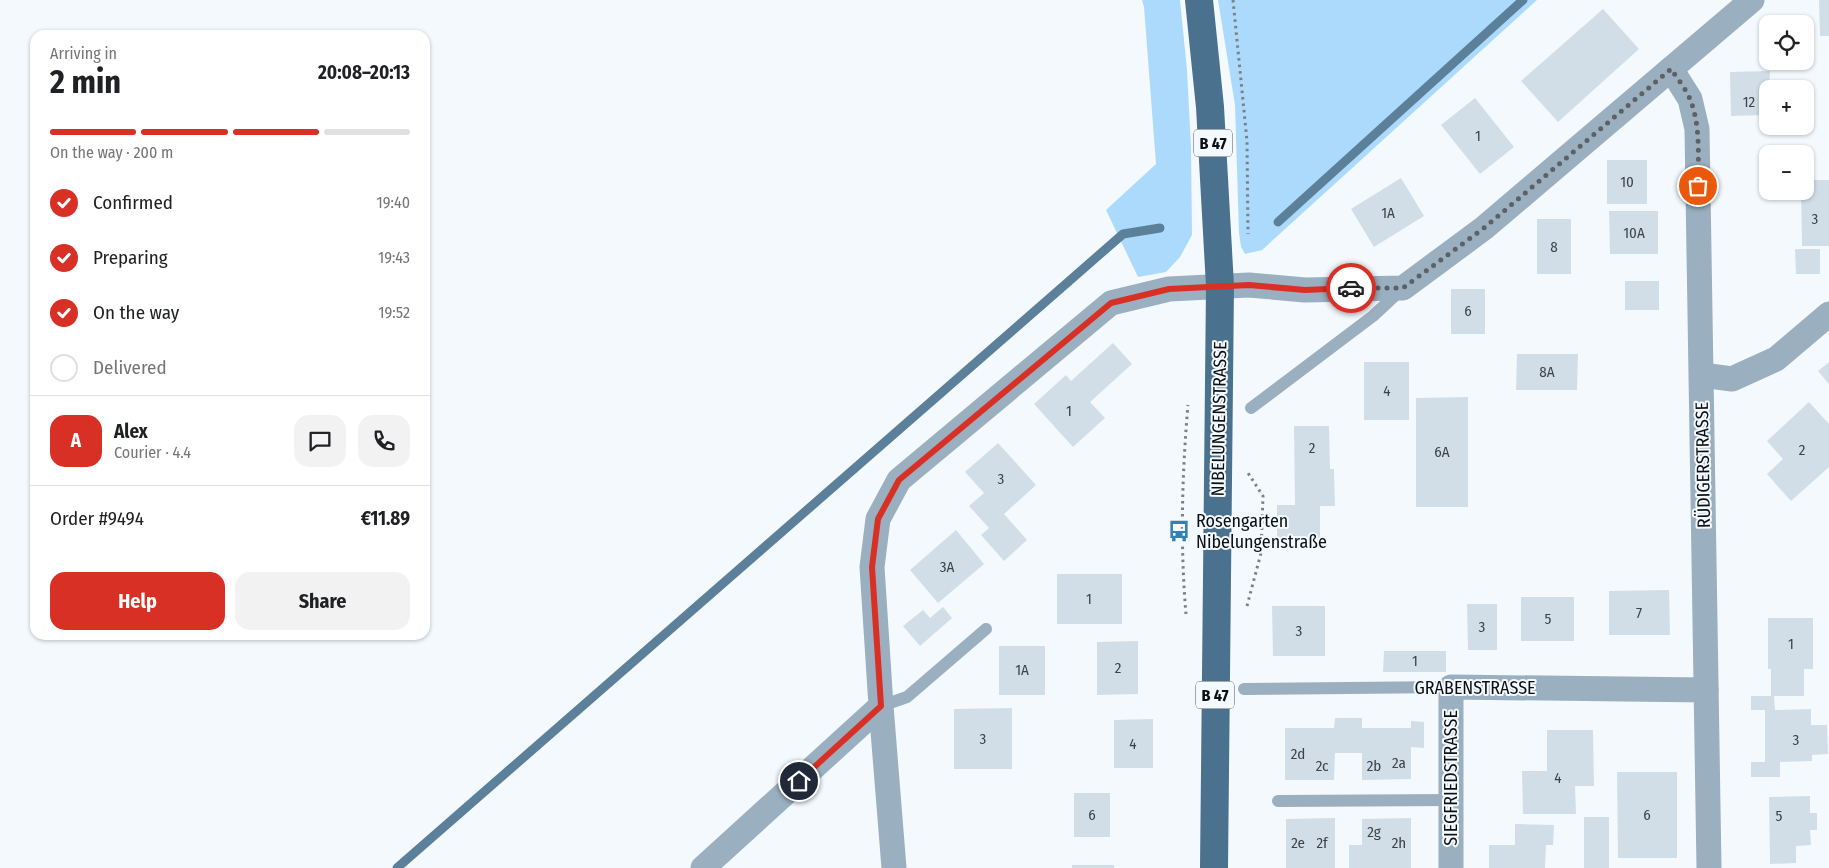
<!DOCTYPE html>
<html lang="en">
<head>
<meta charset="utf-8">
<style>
  :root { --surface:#fff; --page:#f2f2f2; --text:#202124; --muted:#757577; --line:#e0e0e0; --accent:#d93025 }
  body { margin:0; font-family:"Fira Sans Condensed",sans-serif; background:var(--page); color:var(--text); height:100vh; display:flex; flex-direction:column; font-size:19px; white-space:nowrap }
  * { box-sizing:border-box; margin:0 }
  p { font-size:16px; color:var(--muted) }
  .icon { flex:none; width:28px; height:28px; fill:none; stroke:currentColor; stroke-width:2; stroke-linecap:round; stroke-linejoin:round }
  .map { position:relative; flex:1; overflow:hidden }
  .side { position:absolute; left:30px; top:30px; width:400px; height:610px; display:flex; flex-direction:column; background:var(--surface); border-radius:15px; box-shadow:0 1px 4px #0004 }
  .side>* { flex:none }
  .buttons { position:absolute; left:1759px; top:15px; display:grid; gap:10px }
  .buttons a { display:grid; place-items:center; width:55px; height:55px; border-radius:10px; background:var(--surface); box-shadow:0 1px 4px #0004; font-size:25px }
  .pin { position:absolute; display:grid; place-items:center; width:42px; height:42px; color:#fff; margin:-21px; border:2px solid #fff; border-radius:50%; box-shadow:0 1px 5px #0007 }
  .courier { position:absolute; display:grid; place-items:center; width:50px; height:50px; margin:-25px; border:4px solid #d93025; border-radius:50%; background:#fff; color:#222; box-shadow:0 1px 6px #0007 }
  .overview em { font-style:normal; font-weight:700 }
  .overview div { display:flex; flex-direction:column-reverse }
  .overview { display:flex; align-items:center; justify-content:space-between; height:85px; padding:0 20px }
  h1 { font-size:32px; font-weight:700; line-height:38px }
  .bar { display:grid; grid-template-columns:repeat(4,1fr); gap:8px 5px; align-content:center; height:60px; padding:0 20px }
  .bar i { height:6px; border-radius:4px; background:var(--line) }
  .bar .active { background:var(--accent) }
  .bar p { grid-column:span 4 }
  .line { display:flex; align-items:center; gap:12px; padding:0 20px; border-top:1px solid var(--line) }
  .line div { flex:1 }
  .round { display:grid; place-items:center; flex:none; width:52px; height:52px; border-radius:15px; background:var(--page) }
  ol { padding:0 20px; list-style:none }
  li { display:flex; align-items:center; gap:15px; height:55px }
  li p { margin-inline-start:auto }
  li .icon { padding:5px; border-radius:50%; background:var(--accent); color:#fff; stroke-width:4 }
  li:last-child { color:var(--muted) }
  li i { width:28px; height:28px; border:2px solid var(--line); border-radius:50% }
  .action { display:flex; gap:10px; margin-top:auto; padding:10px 20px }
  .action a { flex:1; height:58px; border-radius:15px; background:var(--accent); color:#fff; font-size:20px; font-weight:700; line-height:58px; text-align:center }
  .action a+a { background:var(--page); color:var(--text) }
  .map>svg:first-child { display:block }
  .green { fill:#acdafd }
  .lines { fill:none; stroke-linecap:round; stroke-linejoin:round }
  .stream { stroke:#5c809a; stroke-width:9 }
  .building { fill:#d1dee8 }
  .path { stroke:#7c8084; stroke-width:3; stroke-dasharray:2.5 4; stroke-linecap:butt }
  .lane { stroke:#9aafbf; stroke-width:12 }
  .street { stroke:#9aafbf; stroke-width:25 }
  .primary { stroke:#4a718e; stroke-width:28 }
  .done { stroke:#5d6165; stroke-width:5; stroke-dasharray:0 9 }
  .route { stroke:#d93025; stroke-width:6 }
  .labels { text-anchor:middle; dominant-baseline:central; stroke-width:4; stroke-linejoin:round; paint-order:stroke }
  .number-label { font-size:15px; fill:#3c4348 }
  .shield { fill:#f4f9fe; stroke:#515559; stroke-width:1 }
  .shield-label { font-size:16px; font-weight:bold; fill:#0b0f12 }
  .street-label { font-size:18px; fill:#0b0f12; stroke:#f4f9fe }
  .poi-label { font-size:18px; fill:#0b0f12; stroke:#f4f9fe; text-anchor:start }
</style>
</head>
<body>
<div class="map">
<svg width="1829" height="868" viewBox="0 0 1829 868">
  <rect width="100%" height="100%" fill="#f4f9fe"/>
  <!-- green -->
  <g class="green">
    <polygon points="1142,0 1180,0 1187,70 1191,147 1192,235 1180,257 1166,272 1138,277 1106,210 1156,164 1144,7"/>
    <polygon points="1218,0 1537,0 1262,250 1245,254 1241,247 1239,233 1235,105"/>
  </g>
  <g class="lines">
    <!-- stream -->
    <g class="stream">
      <polyline points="1278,222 1523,0"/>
      <polyline points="397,868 1123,234 1160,228"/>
    </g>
  </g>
  <!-- building -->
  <g class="building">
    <polygon points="1819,0 1829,0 1829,36 1820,36"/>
    <polygon points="1603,9 1639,49 1558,122 1521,81"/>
    <polygon points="1770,71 1768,115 1731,116 1730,72"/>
    <polygon points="1475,98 1514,147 1480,174 1441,125"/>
    <rect x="1607" y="160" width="40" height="44"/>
    <polygon points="1401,178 1424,216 1374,247 1351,209"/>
    <polygon points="1805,180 1829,180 1829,246 1802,246 1801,191 1805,191"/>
    <polygon points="1609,211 1658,211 1658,254 1610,254"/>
    <rect x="1537" y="219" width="34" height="55"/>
    <polygon points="1795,249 1820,249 1820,274 1796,274"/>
    <rect x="1625" y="281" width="34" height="29"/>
    <rect x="1451" y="289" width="34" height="45"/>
    <polygon points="1113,343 1132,364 1090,402 1105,418 1073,447 1034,404 1066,375 1071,381"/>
    <polygon points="1517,354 1578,354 1577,390 1516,390"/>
    <rect x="1364" y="362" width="45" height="58"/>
    <polygon points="1829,362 1829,384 1818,371"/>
    <polygon points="1468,397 1468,507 1416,507 1416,398"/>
    <polygon points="1809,402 1829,424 1829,467 1791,501 1767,474 1783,459 1767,441"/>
    <polygon points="1294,426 1329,426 1330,469 1334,469 1335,506 1320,506 1320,543 1277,543 1277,505 1295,505"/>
    <polygon points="998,443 1036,485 1004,514 1027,540 1004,561 981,535 989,528 969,506 984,493 965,472"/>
    <polygon points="956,530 984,564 938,603 910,570"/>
    <rect x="1057" y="574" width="65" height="50"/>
    <polygon points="1669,590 1670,635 1609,635 1609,591"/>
    <rect x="1521" y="597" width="53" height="44"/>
    <polygon points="1467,604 1497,604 1497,650 1468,650"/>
    <polygon points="1272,606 1325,606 1325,656 1273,656"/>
    <polygon points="943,607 952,618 920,646 903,626 923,610 930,618"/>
    <polygon points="1768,618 1813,618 1813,669 1804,669 1804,696 1774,696 1775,710 1811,709 1811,725 1827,725 1828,754 1812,755 1812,761 1780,762 1780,777 1751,777 1751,762 1765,762 1765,710 1751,710 1751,696 1771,696 1771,669 1768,669"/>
    <polygon points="1138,641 1138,694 1097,695 1097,642"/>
    <rect x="999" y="646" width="46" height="49"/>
    <polygon points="1384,651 1446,651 1446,672 1383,672"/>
    <polygon points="1012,708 1012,769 954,769 954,709"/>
    <polygon points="1335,718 1362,718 1362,728 1411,728 1411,721 1424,722 1424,748 1411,747 1411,779 1362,780 1362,753 1335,753 1334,780 1285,780 1285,728 1334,728"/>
    <polygon points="1153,719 1153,768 1114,768 1114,720"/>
    <polygon points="1547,730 1593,730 1594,786 1575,786 1576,814 1523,814 1522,771 1547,771"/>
    <polygon points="1617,772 1677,772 1677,858 1618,858"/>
    <rect x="1074" y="793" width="36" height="44"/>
    <polygon points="1810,796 1810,813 1817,813 1817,830 1810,830 1811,845 1796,846 1796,863 1770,864 1769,797"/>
    <rect x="1584" y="817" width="25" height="51"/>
    <polygon points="1335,818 1335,868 1286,868 1286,819"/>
    <polygon points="1411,818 1411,868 1349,868 1349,845 1362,845 1362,819"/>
    <polygon points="1515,824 1554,825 1553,845 1546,845 1545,868 1489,868 1489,845 1515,845"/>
    <rect x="1072" y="865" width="42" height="3"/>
  </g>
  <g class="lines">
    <!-- path -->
    <g class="path">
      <polyline points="1233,0 1247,141 1248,234"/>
      <polyline points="1247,606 1261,553 1263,496 1248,473"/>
      <path d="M1186 614C1180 545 1182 474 1188 405"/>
    </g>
    <!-- lane -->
    <g class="lane">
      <polyline points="1251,408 1373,316 1402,289"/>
      <polyline points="1244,689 1451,687"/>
      <polyline points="881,706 907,697 986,629"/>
      <polyline points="1278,801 1451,800"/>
    </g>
    <!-- street -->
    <g class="street">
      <polyline points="1671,69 1690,99 1697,129 1709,868"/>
      <polyline points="1702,375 1732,379 1776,359 1829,314"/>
      <polyline points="881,706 894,868"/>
      <polyline points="703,868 881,706 872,567 878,519 899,480 1111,303 1169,289 1249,285 1305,290 1403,288 1484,228 1752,0"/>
      <polyline points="1451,868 1451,687 1706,690"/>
    </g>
    <!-- primary -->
    <polyline class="primary" points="1199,0 1210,107 1220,286 1214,868"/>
  </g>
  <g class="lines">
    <!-- done -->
    <path class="done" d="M1351 288H1403L1484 228 1671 69C1677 78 1686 89 1690 99 1701 126 1698 158 1698 186"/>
    <!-- route -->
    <polyline class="route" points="799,781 881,706 872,567 878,519 899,480 1111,303 1169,289 1249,285 1305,290 1351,288"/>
  </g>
  <!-- icons -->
  <defs>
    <g id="bus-bare" transform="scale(1.725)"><path d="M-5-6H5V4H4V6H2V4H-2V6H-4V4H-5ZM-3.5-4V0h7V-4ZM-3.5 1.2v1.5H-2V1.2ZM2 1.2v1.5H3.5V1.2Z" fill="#3281b3" stroke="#f4f9fe" stroke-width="2.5" paint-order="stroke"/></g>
  </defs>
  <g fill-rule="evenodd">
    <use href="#bus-bare" x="1179" y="531"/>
  </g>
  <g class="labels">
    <!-- number labels -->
    <g class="number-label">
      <text x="1749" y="102">12</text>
      <text x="1478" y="136">1</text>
      <text x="1627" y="182">10</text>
      <text x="1388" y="213">1A</text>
      <text x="1815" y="219">3</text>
      <text x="1634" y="233">10A</text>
      <text x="1554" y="247">8</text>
      <text x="1468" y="311">6</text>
      <text x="1547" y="372">8A</text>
      <text x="1387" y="391">4</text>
      <text x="1069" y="411">1</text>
      <text x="1312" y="448">2</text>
      <text x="1802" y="450">2</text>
      <text x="1442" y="452">6A</text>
      <text x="1001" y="479">3</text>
      <text x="947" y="567">3A</text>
      <text x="1089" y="599">1</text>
      <text x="1639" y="613">7</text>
      <text x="1548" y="619">5</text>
      <text x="1482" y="627">3</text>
      <text x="1299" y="631">3</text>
      <text x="1791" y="644">1</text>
      <text x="1415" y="661">1</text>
      <text x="1118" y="668">2</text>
      <text x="1022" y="670">1A</text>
      <text x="983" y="739">3</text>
      <text x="1796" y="740">3</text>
      <text x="1133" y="744">4</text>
      <text x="1298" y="754">2d</text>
      <text x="1399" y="763">2a</text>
      <text x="1322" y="766">2c</text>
      <text x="1374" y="766">2b</text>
      <text x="1558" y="778">4</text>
      <text x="1092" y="815">6</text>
      <text x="1647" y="815">6</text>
      <text x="1779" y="816">5</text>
      <text x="1374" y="832">2g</text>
      <text x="1298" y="843">2e</text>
      <text x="1322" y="843">2f</text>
      <text x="1399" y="843">2h</text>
    </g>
    <!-- shield labels -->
    <g class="shield">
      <rect x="1194" y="129.5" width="38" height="27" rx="4"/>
      <rect x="1196" y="681.5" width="38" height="27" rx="4"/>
    </g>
    <g class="shield-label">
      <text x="1213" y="143">B 47</text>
      <text x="1215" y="695">B 47</text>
    </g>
    <!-- street labels -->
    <g class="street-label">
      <text transform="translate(1219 419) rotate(-89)">NIBELUNGENSTRASSE</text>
      <text transform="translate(1703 465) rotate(-91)">RÜDIGERSTRASSE</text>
      <text x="1475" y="688">GRABENSTRASSE</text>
      <text transform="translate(1451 778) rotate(-90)">SIEGFRIEDSTRASSE</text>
    </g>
    <!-- poi labels -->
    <g class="poi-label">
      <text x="1196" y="521">Rosengarten<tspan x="1196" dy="21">Nibelungenstraße</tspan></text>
    </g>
  </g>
</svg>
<div class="buttons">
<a><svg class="icon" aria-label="locate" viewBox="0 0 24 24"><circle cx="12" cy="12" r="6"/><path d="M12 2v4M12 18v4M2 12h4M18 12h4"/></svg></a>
<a>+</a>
<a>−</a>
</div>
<div class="pin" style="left:1698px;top:186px;background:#ea580c"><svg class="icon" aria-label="bag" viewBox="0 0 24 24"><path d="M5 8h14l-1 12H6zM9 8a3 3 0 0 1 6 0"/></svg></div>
<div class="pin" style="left:799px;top:781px;background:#1f2937"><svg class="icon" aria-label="home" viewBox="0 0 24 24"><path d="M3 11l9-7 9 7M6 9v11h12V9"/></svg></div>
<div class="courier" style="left:1351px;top:288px"><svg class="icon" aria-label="car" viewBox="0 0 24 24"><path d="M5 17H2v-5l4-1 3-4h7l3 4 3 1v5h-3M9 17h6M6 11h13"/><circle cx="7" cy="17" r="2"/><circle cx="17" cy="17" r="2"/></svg></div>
<section class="side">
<div class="overview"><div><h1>2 min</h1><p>Arriving in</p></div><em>20:08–20:13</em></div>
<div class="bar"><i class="active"></i><i class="active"></i><i class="active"></i><i></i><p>On the way · 200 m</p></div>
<ol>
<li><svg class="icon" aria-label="check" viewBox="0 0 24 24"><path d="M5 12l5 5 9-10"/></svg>Confirmed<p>19:40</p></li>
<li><svg class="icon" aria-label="check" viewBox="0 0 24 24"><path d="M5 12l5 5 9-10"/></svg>Preparing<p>19:43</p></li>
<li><svg class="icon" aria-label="check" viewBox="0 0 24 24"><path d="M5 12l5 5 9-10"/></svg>On the way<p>19:52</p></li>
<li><i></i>Delivered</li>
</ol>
<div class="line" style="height:90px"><b class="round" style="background:var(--accent);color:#fff">A</b><div><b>Alex</b><p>Courier · 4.4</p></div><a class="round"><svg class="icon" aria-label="chat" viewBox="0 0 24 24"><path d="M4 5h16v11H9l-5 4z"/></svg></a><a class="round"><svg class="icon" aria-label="phone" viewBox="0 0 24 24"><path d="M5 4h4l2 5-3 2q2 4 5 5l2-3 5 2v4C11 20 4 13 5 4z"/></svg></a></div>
<div class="line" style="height:65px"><div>Order #9494</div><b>€11.89</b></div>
<div class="action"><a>Help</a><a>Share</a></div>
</section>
</div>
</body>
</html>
